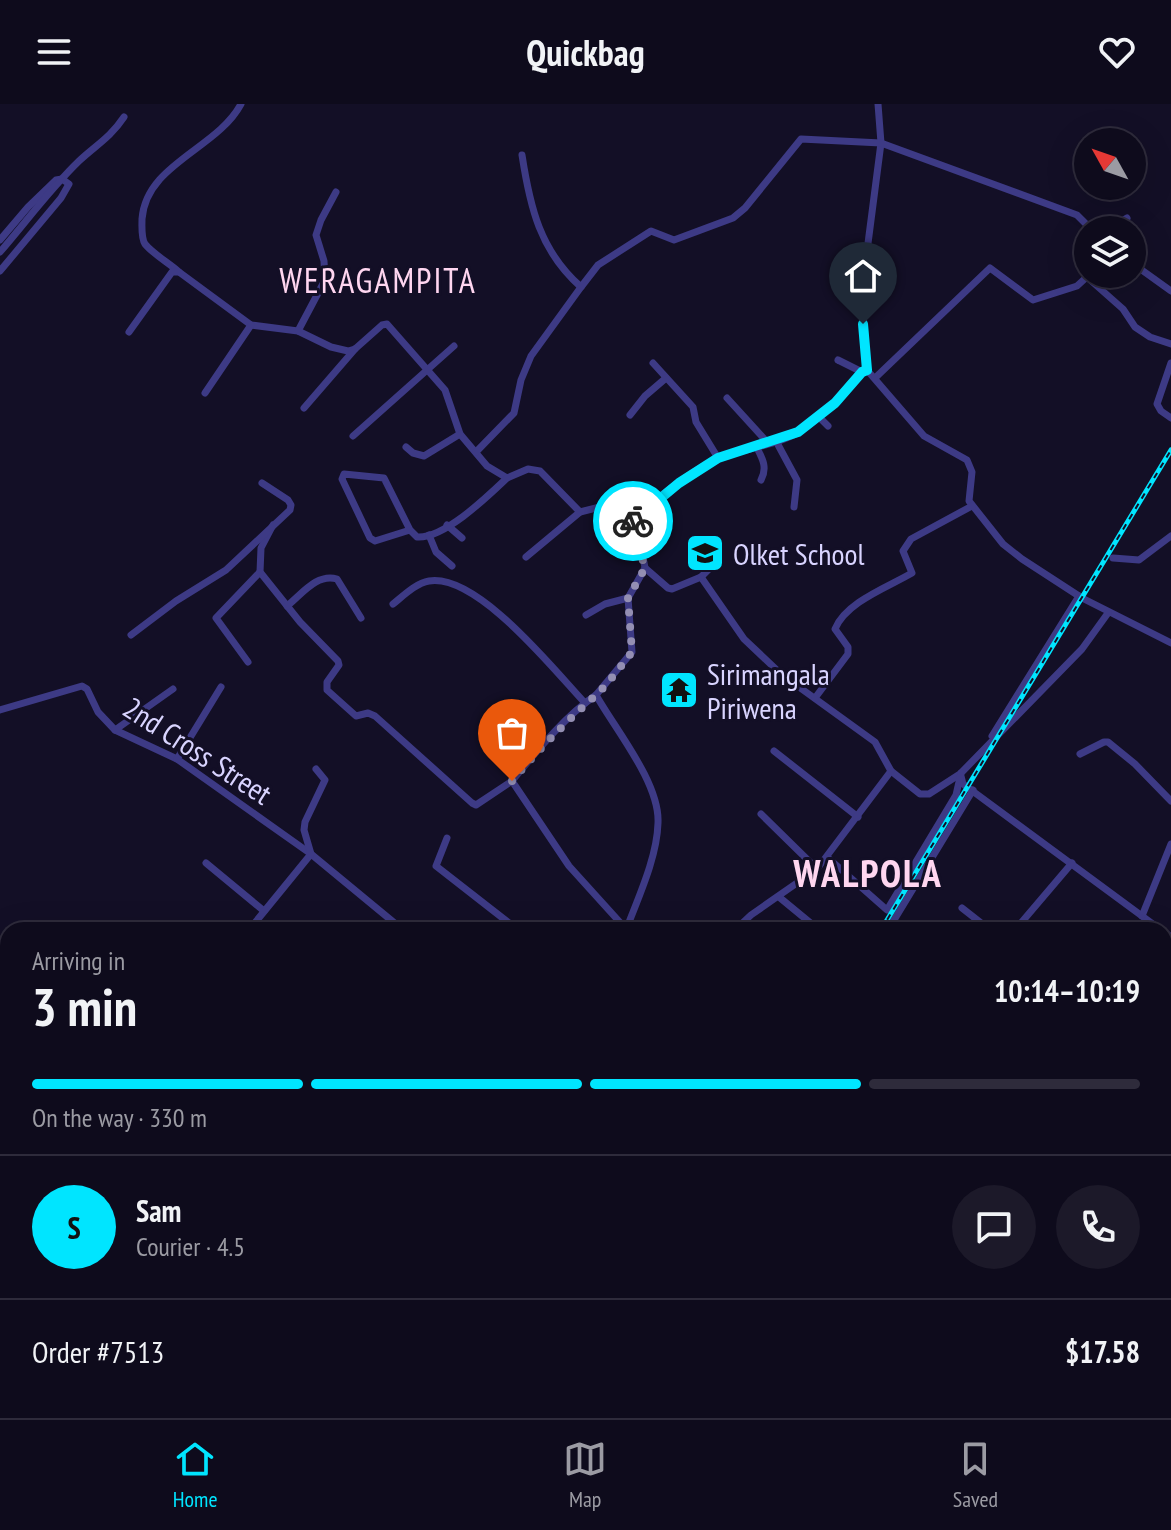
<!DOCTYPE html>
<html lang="en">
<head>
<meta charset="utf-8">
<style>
  :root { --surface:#0e0b1c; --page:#1c1929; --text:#f1f3f6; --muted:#9b9ba3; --line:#2e2b3b; --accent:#00e5ff }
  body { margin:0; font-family:"PT Sans Narrow",sans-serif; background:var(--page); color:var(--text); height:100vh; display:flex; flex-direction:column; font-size:30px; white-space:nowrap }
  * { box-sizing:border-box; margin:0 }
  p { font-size:26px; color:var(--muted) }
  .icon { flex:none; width:44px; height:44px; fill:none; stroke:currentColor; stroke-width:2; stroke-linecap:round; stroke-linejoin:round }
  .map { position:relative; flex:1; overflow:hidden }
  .side { position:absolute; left:0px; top:818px; width:1172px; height:496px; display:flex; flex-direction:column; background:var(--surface); border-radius:24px 24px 0 0; box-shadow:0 8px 32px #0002,0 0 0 2px var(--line) }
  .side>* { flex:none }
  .needle { width:52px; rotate:310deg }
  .fabs { position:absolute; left:1074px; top:24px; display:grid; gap:16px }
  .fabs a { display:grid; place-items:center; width:72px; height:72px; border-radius:50%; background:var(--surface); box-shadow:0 8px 32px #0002,0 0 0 2px var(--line); font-size:40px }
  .pin { position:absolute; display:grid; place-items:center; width:68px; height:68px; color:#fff; margin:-82px -34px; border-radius:50% 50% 50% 0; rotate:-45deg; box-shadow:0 0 8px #0007 }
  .pin .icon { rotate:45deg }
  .courier { position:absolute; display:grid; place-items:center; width:80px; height:80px; margin:-40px; border:6px solid #00e5ff; border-radius:50%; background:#fff; color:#222; box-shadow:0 2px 10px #0007 }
  .overview em { font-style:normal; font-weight:800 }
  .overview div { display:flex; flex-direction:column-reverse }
  .overview { display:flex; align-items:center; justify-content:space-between; height:136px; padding:0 32px }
  h1 { font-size:52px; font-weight:800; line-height:60px }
  .bar { display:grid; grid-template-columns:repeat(4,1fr); gap:12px 8px; align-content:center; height:96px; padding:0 32px }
  .bar i { height:10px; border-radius:6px; background:var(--line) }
  .bar .on { background:var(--accent) }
  .bar p { grid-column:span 4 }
  .line { display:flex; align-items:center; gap:20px; padding:0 32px; border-top:2px solid var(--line) }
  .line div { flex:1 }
  .round { display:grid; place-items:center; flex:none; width:84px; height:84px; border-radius:42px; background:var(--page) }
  header { display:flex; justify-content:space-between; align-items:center; height:104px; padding:0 32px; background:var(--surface); font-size:36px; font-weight:800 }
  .menu { display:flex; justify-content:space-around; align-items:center; height:112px; border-top:2px solid var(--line); background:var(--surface); font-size:22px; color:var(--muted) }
  .menu a { display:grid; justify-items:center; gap:4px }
  .menu .on { color:var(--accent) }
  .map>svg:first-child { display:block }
  .green { fill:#12302f }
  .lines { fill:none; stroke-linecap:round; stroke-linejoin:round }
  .minor { stroke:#3d3a85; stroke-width:7 }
  .major { stroke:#c25bff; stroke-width:9 }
  .rail-casing { stroke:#00e5ff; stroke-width:5 }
  .rail { stroke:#130f26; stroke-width:2; stroke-dasharray:6; stroke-linecap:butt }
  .done { stroke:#948fb3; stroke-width:8; stroke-dasharray:0 14.4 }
  .route { stroke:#00e5ff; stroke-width:10 }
  .labels { text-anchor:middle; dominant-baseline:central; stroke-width:6; stroke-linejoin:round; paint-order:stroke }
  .poi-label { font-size:30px; fill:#d9d4ff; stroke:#130f26; text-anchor:start }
  .street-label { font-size:30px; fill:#d9d4ff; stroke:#130f26 }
  .quarter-label { font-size:34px; letter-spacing:2px; fill:#ffd6f0; stroke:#130f26 }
  .district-label { font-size:38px; font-weight:bold; letter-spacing:2px; fill:#ffd6f0; stroke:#130f26 }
</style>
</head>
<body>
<header><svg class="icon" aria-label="menu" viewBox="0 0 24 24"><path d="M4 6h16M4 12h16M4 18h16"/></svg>Quickbag<svg class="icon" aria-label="heart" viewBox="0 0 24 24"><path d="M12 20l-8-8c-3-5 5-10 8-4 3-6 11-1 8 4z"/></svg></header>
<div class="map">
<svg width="1171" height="1314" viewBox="0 0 1171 1314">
  <rect width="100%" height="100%" fill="#130f26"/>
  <!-- green -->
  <g class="green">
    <polygon points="57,1306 212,1306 220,1314 52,1314"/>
    <polygon points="904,1306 1080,1306 1082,1314 895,1314"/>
  </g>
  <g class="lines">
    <!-- minor -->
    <g class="minor">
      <polyline points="878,0 881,39 867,147 863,220 867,266 924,332 967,356 972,368 969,397 1003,440 1022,455 1082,494 1171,539"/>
      <path d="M522 51C530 103 540 147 581 183"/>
      <polyline points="1115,126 1119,119 1127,114"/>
      <polyline points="0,136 28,103 56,76 62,75 69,80 61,94 0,167"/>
      <path d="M0 148C26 118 50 85 79 57 96 41 110 34 124 13"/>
      <polyline points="1132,159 1171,187"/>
      <path d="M179 168C169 159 153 150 145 140 141 134 142 123 142 115 146 60 217 45 241 0"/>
      <polyline points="1088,174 1123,205 1135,223 1150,233 1171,240"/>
      <polyline points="298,227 325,176 324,157 316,131 321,116 336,88"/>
      <polyline points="129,228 172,168 179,168 251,221 298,227 331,243 348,247 355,245 382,221 387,220 445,286 460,330 487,362 507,374 528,365 540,367 580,408"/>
      <polyline points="838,256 862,268"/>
      <polyline points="653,259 693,303 696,318 718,354"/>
      <polyline points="1171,259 1157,300 1161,307 1171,314"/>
      <polyline points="875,274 990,164 1033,196 1077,182 1090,170"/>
      <polyline points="205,289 251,221"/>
      <polyline points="727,294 768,339"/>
      <polyline points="304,304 355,245"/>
      <polyline points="630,311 645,292 666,274"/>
      <polyline points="818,312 828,322"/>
      <polyline points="353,332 454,242"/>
      <polyline points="776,337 797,376 794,403"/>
      <path d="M756 342C762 354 768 363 761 376"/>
      <polyline points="406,343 413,349 424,352 460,330"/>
      <polyline points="476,348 514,309 521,276 531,252 581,183 598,161 651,127 674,136 733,114 745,104 801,35 881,39 1077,111 1092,126"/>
      <polyline points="273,421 261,444 260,468 300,518 338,557 339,561 327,578 327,586 356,612 368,609 375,612 472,699 476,701 512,677 569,762 626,825"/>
      <polyline points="447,421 462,434"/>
      <path d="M410 426 384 374 344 370 342 375 370 434 375 437 410 426 417 433C444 435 488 392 507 374"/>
      <polyline points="429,431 436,448 452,462"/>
      <polyline points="526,453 580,408 604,402 610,405 626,428"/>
      <polyline points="1113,454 1139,456 1171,432"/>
      <polyline points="645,464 668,484 672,485 701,473 744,535 781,570 875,638 891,667 920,690 929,690 960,670 1082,545 1108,509"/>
      <polyline points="701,473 720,454"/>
      <path d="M393 500C403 492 416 479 429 477 477 469 554 566 585 599"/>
      <path d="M287 502C302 490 317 469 337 475L361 514"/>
      <polyline points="586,511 605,500 628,494"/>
      <polyline points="131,531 176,497 226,466 290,406 291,401 288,396 262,379"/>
      <polyline points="248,558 216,514 260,468"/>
      <path d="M815 594 848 550V543L835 525C846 498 888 483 912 469L903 447 911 435 972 402"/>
      <polyline points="0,606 82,582 87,585 98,608 115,626 177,655 311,750 403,826"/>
      <polyline points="115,626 173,585"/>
      <polyline points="992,632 1079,492"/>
      <polyline points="774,647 858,713"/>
      <polyline points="1080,650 1104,638 1108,638 1135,660 1171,697"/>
      <polyline points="177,655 221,583"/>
      <polyline points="961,672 963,680 1161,826"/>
      <path d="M512 677C537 647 564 613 596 591"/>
      <polyline points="761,710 817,765"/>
      <polyline points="447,734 436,762 518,826"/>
      <polyline points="827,753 887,806 956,691 961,669"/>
      <polyline points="206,759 264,807"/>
      <polyline points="779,793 819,826"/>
      <polyline points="962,804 990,826"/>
      <polyline points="1142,812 1171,740"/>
      <polyline points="249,826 311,750 304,726 305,718 325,676 316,665"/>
      <path d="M626 826C638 794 657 754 658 719 660 679 615 625 596 591L632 548 628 494 645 464 644 458 626 428C639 405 698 361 723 353 747 344 777 341 799 328 824 312 843 290 862 268L867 266"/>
      <polyline points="735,826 751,811 817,765 891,667"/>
      <polyline points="888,826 973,686"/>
      <polyline points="1015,826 1072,759"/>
      <polyline points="1164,828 1171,833"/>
      <polyline points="1164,914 1171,919"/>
      <polyline points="1164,986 1171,978"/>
      <polyline points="0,1077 8,1065"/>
      <polyline points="1164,1159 1171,1163"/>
      <polyline points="1164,1212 1171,1198"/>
      <polyline points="0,1270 8,1257"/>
      <polyline points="124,1306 135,1314"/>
      <polyline points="547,1306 552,1308"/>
      <polyline points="651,1306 666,1314"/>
      <polyline points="830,1306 838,1314"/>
      <polyline points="450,1308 459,1314"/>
      <polyline points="50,1310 52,1306"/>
      <polyline points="1091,1313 1101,1306"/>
      <polyline points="341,1314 348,1306"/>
      <polyline points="381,1314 388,1306"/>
      <polyline points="418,1314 425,1306"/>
      <polyline points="499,1314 502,1309"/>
      <polyline points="583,1314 588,1306"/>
      <polyline points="745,1314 752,1306"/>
      <polyline points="790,1314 793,1306"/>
      <polyline points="879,1314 884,1306"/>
    </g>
    <!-- major -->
    <g class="major">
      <polyline points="0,1096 8,1100"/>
      <polyline points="0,1107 8,1111"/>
      <polyline points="298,1306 307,1314"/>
      <polyline points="313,1306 322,1314"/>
    </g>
    <!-- rail casing -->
    <g class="rail-casing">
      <g id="rail">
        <polyline points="881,826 1171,346"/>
        <polyline points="587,1314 592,1306"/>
      </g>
    </g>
    <!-- rail -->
    <use href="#rail" class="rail"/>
  </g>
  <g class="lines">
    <!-- done -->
    <path class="done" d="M512 677C538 646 566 618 596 591 609 579 621 562 632 548L628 494 645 464 644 458 626 428 633 417"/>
    <!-- route -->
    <polyline class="route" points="633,417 679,379 718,354 798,328 835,299 862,268 867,266 863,220"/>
  </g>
  <!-- icons -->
  <defs>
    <g id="school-square" transform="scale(2)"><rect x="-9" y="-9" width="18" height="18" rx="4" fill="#00e5ff" stroke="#130f26"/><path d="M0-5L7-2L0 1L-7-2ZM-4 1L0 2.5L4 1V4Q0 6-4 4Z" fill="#111"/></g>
    <g id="temple-square" transform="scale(2)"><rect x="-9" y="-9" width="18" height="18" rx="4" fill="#00e5ff" stroke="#130f26"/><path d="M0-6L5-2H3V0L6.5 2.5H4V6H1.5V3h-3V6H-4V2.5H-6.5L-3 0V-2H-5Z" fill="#111"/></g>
  </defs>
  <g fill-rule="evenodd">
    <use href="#school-square" x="705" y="449"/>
    <use href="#temple-square" x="679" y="586"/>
  </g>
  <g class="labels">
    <!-- poi labels -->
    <g class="poi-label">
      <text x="733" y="449">Olket School</text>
      <text x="707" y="569">Sirimangala<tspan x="707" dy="34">Piriwena</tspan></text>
    </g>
    <!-- street labels -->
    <g class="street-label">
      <text transform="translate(198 646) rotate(33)">2nd Cross Street</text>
    </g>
    <!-- quarter labels -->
    <g class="quarter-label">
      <text x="378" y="176">WERAGAMPITA</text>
    </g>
    <!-- district labels -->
    <g class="district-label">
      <text x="868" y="768">WALPOLA</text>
    </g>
  </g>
</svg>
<div class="fabs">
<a><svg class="needle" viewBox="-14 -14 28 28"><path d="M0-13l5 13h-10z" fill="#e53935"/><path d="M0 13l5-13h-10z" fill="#9b9ba3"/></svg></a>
<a><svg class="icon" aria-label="layers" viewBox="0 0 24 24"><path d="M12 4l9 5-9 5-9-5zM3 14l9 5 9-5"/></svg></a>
</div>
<div class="pin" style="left:512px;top:677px;background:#ea580c"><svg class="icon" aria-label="bag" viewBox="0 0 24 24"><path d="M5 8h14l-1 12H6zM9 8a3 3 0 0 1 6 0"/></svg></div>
<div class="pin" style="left:863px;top:220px;background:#1f2937"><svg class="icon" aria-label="home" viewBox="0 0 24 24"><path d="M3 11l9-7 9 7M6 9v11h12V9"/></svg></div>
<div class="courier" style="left:633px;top:417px"><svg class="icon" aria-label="bike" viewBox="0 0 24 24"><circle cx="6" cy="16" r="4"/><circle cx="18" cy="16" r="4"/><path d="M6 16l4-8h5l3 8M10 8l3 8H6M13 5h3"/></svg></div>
<section class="side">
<div class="overview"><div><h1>3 min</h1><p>Arriving in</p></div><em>10:14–10:19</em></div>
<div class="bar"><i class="on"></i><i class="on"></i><i class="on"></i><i></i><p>On the way · 330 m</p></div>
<div class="line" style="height:144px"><b class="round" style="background:var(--accent);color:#111">S</b><div><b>Sam</b><p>Courier · 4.5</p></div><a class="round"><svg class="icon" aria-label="chat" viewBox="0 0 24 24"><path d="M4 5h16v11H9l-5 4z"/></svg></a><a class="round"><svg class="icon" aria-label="phone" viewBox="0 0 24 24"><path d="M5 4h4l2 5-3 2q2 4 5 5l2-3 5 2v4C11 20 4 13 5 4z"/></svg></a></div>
<div class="line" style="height:104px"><div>Order #7513</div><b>$17.58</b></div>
</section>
</div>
<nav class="menu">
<a class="on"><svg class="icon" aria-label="home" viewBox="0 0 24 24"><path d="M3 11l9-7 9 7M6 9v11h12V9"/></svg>Home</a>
<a><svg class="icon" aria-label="map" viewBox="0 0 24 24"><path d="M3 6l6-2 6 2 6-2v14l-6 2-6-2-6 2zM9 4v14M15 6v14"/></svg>Map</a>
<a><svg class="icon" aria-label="saved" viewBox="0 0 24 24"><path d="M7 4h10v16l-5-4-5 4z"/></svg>Saved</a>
</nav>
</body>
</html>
